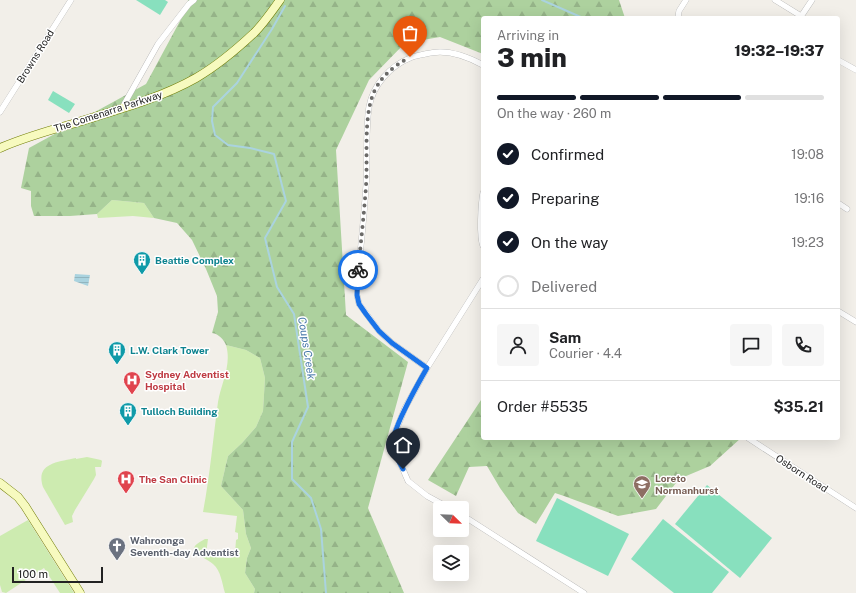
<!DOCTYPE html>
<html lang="en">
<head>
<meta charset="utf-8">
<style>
  :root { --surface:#fff; --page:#f6f6f6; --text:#202124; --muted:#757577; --line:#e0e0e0; --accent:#111827 }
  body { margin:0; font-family:"Public Sans",sans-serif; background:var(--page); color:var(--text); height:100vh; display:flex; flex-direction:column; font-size:15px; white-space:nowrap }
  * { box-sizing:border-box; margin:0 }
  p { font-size:13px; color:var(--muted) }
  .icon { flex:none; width:22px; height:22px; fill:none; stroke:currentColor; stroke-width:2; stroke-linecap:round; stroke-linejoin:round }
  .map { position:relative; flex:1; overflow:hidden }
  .drawer { position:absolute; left:481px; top:16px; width:359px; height:424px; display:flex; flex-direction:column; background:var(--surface); border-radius:4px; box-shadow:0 4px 16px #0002 }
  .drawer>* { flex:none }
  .needle { width:26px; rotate:113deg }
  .fabs { position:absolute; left:433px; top:501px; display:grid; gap:8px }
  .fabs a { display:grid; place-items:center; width:36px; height:36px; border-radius:4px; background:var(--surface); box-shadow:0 4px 16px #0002; font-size:20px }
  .scale { position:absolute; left:12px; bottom:10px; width:91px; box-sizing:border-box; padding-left:4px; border:2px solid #222; border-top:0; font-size:11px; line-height:14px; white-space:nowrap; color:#222; -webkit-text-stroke:3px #fff; paint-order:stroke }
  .pin { position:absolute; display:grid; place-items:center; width:34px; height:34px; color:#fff; margin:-41px -17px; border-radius:50% 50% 50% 0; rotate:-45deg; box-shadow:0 0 4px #0007 }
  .pin .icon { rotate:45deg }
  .courier { position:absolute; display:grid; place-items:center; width:40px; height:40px; margin:-20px; border:3px solid #1a73e8; border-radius:50%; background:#fff; color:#222; box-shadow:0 1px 5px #0007 }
  .overview em { font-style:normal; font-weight:800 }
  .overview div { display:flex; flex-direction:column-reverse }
  .overview { display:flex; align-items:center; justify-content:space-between; height:68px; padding:0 16px }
  h1 { font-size:26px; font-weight:800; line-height:30px }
  .bar { display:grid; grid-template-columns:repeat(4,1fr); gap:6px 4px; align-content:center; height:48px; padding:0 16px }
  .bar i { height:5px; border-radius:3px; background:var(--line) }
  .bar .active { background:var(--accent) }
  .bar p { grid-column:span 4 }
  .line { display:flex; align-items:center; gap:10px; padding:0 16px; border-top:1px solid var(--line) }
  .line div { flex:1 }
  .round { display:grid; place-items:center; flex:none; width:42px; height:42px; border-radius:4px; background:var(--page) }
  ol { padding:0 16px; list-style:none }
  li { display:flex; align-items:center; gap:12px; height:44px }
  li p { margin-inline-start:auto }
  li .icon { padding:4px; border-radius:50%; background:var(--accent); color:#fff; stroke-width:4 }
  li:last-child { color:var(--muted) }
  li i { width:22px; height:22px; border:2px solid var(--line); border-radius:50% }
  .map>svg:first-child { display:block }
  .grass { fill:#cdebb0 }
  .forest { fill:url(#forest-firs) }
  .pitch { fill:#88e0be }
  .water { fill:url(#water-rules) }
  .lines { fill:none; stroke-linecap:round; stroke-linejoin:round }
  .stream { stroke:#aad3df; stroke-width:2 }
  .minor-casing { stroke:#a9a9a9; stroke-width:6 }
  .secondary-casing { stroke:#707d05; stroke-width:9 }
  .minor { stroke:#fff; stroke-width:5.5 }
  .secondary { stroke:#f7fabf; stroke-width:8 }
  .done { stroke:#6b6a68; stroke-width:4; stroke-dasharray:0 7.2 }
  .route { stroke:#1a73e8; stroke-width:5 }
  .labels { text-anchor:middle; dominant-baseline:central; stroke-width:3; stroke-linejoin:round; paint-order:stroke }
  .street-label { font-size:10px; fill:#222; stroke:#fff }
  .culture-label { font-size:10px; font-weight:bold; fill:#0d838f; stroke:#fff; text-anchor:start }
  .health-label { font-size:10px; font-weight:bold; fill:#be3a42; stroke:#fff; text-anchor:start }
  .education-label { font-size:10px; font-weight:bold; fill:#785e54; stroke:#fff; text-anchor:start }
  .worship-label { font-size:10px; font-weight:bold; fill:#5b616d; stroke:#fff; text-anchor:start }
  .water-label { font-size:11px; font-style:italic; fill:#4a7aab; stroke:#fff }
</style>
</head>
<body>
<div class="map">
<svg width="856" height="593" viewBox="0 0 856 593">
  <defs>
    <pattern id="forest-firs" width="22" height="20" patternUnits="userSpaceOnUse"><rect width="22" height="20" fill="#add19e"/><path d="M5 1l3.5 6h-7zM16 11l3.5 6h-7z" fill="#95b388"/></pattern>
    <pattern id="water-rules" width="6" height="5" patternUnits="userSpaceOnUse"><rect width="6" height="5" fill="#aad3df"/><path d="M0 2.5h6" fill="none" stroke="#92b5bf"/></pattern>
  </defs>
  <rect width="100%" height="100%" fill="#f2efe9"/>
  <!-- grass -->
  <g class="grass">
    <polygon points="112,200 144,203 154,218 133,216 98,218 97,214"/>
    <path d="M226 345 246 350 260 358 265 378 263 411 256 427 242 443 228 456 221 486 243 510 246 534 251 548 247 558 245 573 255 589 254 593H225C222 583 221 571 213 564 209 560 195 555 194 549 194 544 202 541 205 539H208L206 554H210V556L231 558 232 553H235L236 540 238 539V533L235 532 237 516 203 512C210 475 213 439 218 402 221 384 232 365 226 345Z"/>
    <path d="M87 457 101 460 102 461 101 467H95L96 475 94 479 75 510 72 516 73 522 65 525 43 487C35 463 58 462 76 458V459Z"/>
    <polygon points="28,520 74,593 60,593 44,568 6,593 2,592 0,585 0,536"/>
  </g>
  <!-- forest -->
  <g class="forest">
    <path d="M188 0H619L625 18H483V54L440 37 405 43 369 80 336 150 346 315 408 362 368 508 404 593H254L255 589 245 573 247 558 251 548 246 534 243 510 221 486 228 456 242 443 256 427 263 411 265 378 260 358 246 350 226 345C224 340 219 334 212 333L218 312 217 296 206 269 192 240 177 223 154 218 144 203 112 200 97 214 70 216H34L31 206V191L21 188 29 148 146 84 187 8Z"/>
    <polygon points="483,397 483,438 741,438 710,466 679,479 656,509 618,516 564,496 555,493 536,524 518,513 500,488 487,466 469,467 456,496 428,480"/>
  </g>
  <!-- pitch -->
  <g class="pitch">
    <polygon points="136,0 165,0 168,2 160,15"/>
    <polygon points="53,91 75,104 69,113 48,100"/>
    <polygon points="707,485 772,538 740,578 675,524"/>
    <polygon points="557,498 629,534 608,576 536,541"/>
    <polygon points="663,519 729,572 712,593 674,593 631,559"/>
  </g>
  <!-- water -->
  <polygon class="water" points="75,274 90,275 88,286 74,281"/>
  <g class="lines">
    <!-- stream -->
    <g class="stream">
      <polyline points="542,0 583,18"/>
      <polyline points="285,6 272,29 237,83 213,107 212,121 215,135 228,145 250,148 274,154 286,201 265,238 277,287 294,314 308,407 292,442 292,479 311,498 321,529 326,593"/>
    </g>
    <!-- minor casing -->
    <g class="minor-casing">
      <g id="minor">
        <polyline points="775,0 801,16"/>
        <polyline points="678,18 679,11 686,0"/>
        <polyline points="800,18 812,0"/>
        <polyline points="838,60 856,70"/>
        <polyline points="122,108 158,44 189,4 194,0"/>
        <polyline points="0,112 71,0"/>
        <path d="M483 193C481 204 479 236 483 246"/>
        <polyline points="838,203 847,209"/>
        <polyline points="838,311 856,322"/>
        <path d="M427 368 392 343 379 331 359 304 357 295V286C360 253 364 219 366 186 368 160 365 133 369 107 373 85 390 66 410 58 414 56 420 55 425 54 430 53 435 52 440 52 454 52 470 58 483 65"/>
        <polyline points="748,438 856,508"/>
        <polyline points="449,508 427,496 408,481 392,444 396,430 405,408 427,368 483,279"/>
        <polyline points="462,515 584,593"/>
      </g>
    </g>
    <!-- secondary casing -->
    <g class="secondary-casing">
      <g id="secondary">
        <path d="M0 148C23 138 47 131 72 124 113 111 159 99 196 78 215 67 238 48 254 33 264 23 272 11 280 0"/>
        <polyline points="0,483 18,497 25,506 80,593"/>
      </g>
    </g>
    <!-- minor -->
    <use href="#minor" class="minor"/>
    <!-- secondary -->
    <use href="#secondary" class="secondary"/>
  </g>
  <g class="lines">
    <!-- done -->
    <path class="done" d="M358 270C361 242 364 214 366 186 368 158 363 117 374 92 382 75 394 66 410 57"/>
    <!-- route -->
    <path class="route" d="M358 270 357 295 359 304 366 314 379 331 392 343 427 368C419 382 390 432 393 446 394 453 399 462 403 469"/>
  </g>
  <!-- icons -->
  <defs>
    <g id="building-pin" transform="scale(0.9)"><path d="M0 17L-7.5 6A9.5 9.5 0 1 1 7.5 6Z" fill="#0f9aa8" stroke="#fff"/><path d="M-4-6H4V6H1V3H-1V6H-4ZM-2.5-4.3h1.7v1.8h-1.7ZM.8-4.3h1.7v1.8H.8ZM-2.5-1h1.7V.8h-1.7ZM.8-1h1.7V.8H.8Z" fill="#fff"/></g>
    <g id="hospital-pin" transform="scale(0.9)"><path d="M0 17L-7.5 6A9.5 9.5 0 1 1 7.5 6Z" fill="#e0444e" stroke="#fff"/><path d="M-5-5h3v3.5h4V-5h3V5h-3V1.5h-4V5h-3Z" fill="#fff"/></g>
    <g id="school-pin" transform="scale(0.9)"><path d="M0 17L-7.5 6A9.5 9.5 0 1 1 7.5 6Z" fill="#8d6e63" stroke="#fff"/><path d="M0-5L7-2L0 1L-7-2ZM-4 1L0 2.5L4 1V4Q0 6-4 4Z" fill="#fff"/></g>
    <g id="church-pin" transform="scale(0.9)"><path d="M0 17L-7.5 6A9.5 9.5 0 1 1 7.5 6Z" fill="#6b7280" stroke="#fff"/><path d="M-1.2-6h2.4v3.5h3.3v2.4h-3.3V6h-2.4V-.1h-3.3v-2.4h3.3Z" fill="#fff"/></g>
  </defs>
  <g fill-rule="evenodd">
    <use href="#building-pin" x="142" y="260"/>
    <use href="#building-pin" x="117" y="350"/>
    <use href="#hospital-pin" x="132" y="380"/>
    <use href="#building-pin" x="128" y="411"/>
    <use href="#hospital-pin" x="126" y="479"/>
    <use href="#school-pin" x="642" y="484"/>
    <use href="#church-pin" x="117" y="546"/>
  </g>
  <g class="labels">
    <!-- street labels -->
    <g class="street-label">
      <text transform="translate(35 56) rotate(-58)">Browns Road</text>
      <text transform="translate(108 111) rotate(-18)">The Comenarra Parkway</text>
      <text transform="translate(802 473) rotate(33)">Osborn Road</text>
    </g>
    <!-- culture labels -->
    <g class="culture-label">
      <text x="155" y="260">Beattie Complex</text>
      <text x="130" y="350">L.W. Clark Tower</text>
      <text x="141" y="411">Tulloch Building</text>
    </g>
    <!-- health labels -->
    <g class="health-label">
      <text x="145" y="374">Sydney Adventist<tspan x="145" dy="12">Hospital</tspan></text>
      <text x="139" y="479">The San Clinic</text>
    </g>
    <!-- education labels -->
    <g class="education-label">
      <text x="655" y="478">Loreto<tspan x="655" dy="12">Normanhurst</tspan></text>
    </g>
    <!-- worship labels -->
    <g class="worship-label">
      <text x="130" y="540">Wahroonga<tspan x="130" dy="12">Seventh-day Adventist</tspan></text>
    </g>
    <!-- water labels -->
    <g class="water-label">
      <text transform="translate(307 348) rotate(81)">Coups Creek</text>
    </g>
  </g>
</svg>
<div class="fabs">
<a><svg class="needle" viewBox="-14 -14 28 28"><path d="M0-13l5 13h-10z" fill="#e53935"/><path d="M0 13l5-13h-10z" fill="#757577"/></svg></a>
<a><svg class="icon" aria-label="layers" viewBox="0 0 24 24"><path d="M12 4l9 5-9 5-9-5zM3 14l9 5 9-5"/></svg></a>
</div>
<div class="scale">100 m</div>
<div class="pin" style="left:410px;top:57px;background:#ea580c"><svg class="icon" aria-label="bag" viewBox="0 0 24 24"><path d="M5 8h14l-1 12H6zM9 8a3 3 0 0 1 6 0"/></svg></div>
<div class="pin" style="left:403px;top:469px;background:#1f2937"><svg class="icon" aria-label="home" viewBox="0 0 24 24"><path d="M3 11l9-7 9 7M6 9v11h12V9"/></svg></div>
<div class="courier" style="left:358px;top:270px"><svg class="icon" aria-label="bike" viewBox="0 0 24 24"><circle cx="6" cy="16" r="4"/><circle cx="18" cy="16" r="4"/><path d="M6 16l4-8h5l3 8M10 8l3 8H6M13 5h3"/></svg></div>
<section class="drawer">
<div class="overview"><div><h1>3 min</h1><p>Arriving in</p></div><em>19:32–19:37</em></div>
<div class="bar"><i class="active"></i><i class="active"></i><i class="active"></i><i></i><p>On the way · 260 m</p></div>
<ol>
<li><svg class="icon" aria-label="check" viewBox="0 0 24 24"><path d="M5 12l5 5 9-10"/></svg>Confirmed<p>19:08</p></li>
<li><svg class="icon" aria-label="check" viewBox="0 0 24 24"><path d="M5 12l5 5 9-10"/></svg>Preparing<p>19:16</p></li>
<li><svg class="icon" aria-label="check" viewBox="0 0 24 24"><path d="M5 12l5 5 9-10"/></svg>On the way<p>19:23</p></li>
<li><i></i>Delivered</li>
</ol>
<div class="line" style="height:72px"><a class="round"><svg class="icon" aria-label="person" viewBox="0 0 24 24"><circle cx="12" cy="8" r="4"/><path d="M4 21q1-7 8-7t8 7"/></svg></a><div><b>Sam</b><p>Courier · 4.4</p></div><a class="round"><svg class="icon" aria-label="chat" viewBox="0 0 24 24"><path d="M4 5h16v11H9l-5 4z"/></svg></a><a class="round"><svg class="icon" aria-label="phone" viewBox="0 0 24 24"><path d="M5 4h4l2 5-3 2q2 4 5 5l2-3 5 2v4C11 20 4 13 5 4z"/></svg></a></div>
<div class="line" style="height:52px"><div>Order #5535</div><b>$35.21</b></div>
</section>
</div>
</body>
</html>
